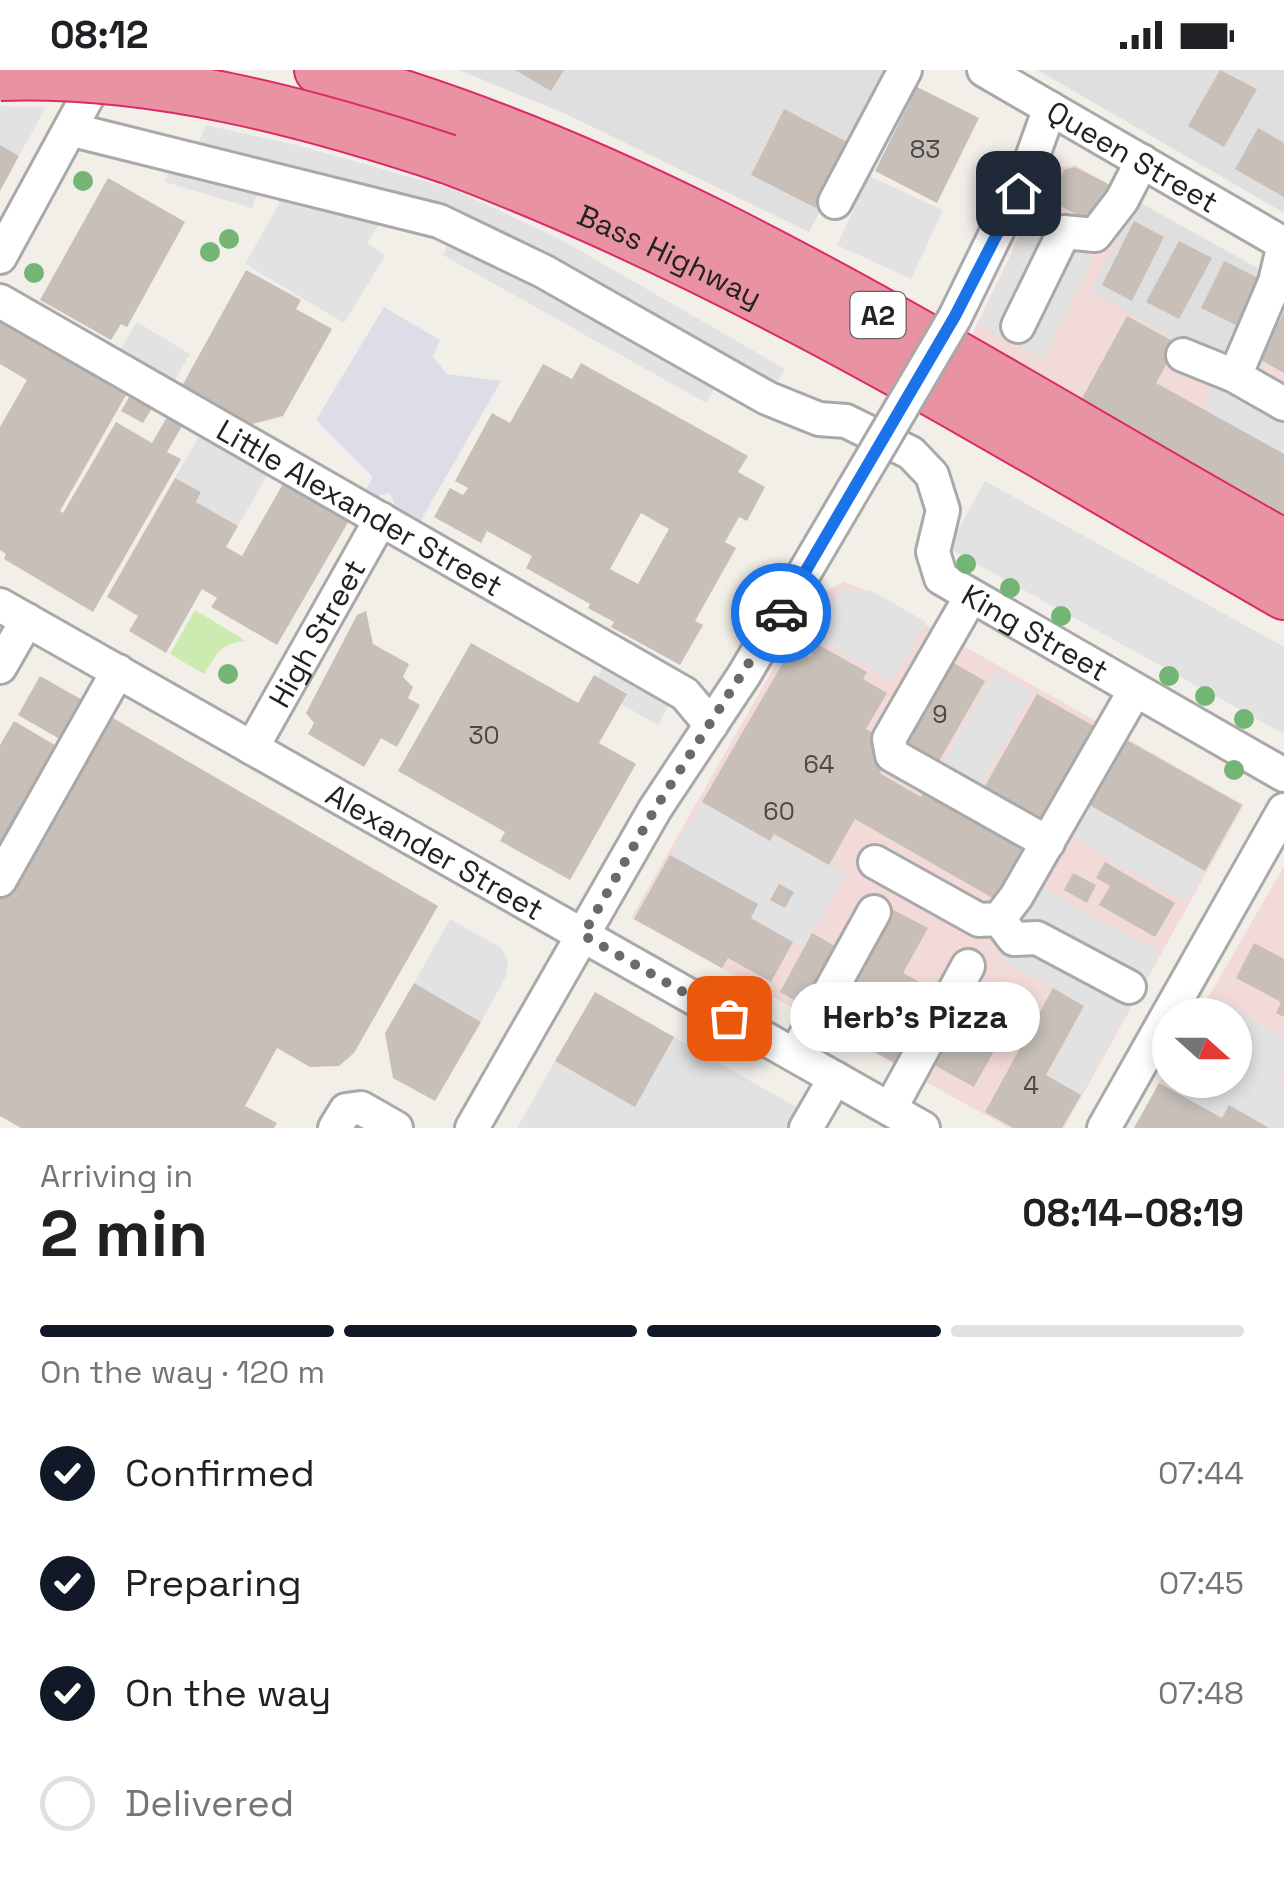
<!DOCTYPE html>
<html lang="en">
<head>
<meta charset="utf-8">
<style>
  :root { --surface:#fff; --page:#f6f6f6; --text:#202124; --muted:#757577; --line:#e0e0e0; --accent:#111827 }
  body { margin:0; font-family:"Space Grotesk",sans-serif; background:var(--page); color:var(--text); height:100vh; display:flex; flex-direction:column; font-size:38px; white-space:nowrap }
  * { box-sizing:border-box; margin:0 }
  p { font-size:32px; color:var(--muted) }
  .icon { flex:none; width:55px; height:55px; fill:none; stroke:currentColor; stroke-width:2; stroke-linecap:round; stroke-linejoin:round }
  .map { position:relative; height:1058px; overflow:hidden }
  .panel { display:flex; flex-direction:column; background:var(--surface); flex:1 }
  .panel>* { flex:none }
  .needle { width:65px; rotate:111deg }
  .buttons { position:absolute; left:1152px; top:928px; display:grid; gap:20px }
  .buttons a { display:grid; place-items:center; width:100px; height:100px; border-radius:50%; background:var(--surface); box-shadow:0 5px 15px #0003; font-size:50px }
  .pin { position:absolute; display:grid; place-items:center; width:85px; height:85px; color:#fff; margin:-42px; border-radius:20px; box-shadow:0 5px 15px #0006 }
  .courier { position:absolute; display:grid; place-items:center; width:100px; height:100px; margin:-50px; border:8px solid #1a73e8; border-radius:50%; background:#fff; color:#222; box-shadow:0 2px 12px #0007 }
  .bubble { position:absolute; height:70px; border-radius:35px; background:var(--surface); box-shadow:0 5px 15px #0003; font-size:32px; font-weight:800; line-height:70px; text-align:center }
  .summary em { font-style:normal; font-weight:800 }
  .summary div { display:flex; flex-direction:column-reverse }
  .summary { display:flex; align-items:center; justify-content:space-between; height:170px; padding:0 40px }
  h1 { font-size:65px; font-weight:800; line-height:75px }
  .bar { display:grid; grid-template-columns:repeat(4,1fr); gap:15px 10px; align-content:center; height:120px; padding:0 40px }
  .bar i { height:12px; border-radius:8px; background:var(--line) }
  .bar .active { background:var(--accent) }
  .bar p { grid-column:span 4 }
  ol { padding:0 40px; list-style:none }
  li { display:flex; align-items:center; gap:30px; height:110px }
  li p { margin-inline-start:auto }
  li .icon { padding:10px; border-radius:50%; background:var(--accent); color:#fff; stroke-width:4 }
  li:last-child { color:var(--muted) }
  li i { width:55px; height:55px; border:5px solid var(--line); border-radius:50% }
  .status { display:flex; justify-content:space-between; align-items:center; height:70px; padding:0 50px; background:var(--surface); direction:ltr }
  .status svg { height:28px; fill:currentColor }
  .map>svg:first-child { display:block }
  .residential { fill:#e0dfdf }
  .commercial { fill:#f2dad9 }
  .grass { fill:#cdebb0 }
  .parking { fill:#e2e2e2 }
  .plaza { fill:#dddde8 }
  .building { fill:#c7bfb8; fill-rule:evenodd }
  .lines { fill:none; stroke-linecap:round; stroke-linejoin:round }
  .minor-casing { stroke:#a9a9a9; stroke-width:38 }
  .highway-casing { stroke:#dc2a67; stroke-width:52 }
  .minor { stroke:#fff; stroke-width:32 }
  .highway { stroke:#e892a2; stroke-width:48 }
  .minor-bridge-casing { stroke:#a9a9a9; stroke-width:38; stroke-linecap:butt }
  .highway-bridge-casing { stroke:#dc2a67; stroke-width:52; stroke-linecap:butt }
  .minor-bridge { stroke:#fff; stroke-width:32 }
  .highway-bridge { stroke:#e892a2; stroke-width:48 }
  .tree { fill:#74b475 }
  .done { stroke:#6b6a68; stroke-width:10; stroke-dasharray:0 18 }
  .route { stroke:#1a73e8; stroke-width:12 }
  .labels { text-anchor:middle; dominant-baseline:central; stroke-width:8; stroke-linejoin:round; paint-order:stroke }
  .number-label { font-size:25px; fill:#4b4948 }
  .shield { fill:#fff; stroke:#646464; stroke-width:2.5 }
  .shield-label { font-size:28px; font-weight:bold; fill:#222 }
  .street-label { font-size:30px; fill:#222; stroke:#fff }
</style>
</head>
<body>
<div class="status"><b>08:12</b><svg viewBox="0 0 49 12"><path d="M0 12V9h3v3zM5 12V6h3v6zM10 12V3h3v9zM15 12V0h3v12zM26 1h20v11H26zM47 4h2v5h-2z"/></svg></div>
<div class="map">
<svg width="1284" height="1058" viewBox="0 0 1284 1058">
  <rect width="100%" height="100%" fill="#f2efe9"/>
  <!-- residential -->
  <g class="residential">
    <polygon points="459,0 895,0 809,162 568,45"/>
    <polygon points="1036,0 1284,0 1284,143 1041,2"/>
    <polygon points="1139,132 1268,204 1218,293 1089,221"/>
  </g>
  <!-- commercial -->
  <g class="commercial">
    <polygon points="1075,95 1139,132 1090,221 1218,293 1268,204 1284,213 1284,444 969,271 1048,107 1058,98"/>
    <polygon points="844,512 863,519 1244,735 1064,1058 1009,1058 631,848 814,527"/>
    <polygon points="1284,796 1284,1058 1134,1058 1170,993 1170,1010 1235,1010 1235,945 1198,945"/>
  </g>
  <!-- grass -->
  <path class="grass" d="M195 540 246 571C220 573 217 584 204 604L170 584Z"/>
  <!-- parking -->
  <g class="parking">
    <polygon points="0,36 46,37 19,86 0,75"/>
    <polygon points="206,55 296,75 450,118 560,169 785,299 767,328 723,303 706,333 443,185 450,169 382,149 367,173 385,186 344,253 245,194 279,134 275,123 259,118 252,138 165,112 174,83 198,74"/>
    <polygon points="869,106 943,140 911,209 837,175"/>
    <polygon points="1027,154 1094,187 1043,289 979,255"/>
    <polygon points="137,252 190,284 168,321 114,290"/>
    <polygon points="1216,315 1284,353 1284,384 1203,339"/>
    <polygon points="201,363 269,402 238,456 196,432 201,422 175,408"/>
    <polygon points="985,411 1284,577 1284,664 948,478"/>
    <polygon points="841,519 872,521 926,552 892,611 814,566"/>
    <polygon points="606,592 672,629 658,655 621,634 627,623 598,607"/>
    <polygon points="995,600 1033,622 976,723 938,701"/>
    <polygon points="702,732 769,771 774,764 846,804 804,878 751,848 758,834 670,785"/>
    <polygon points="1086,733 1205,801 1186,833 1067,765"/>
    <polygon points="1039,816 1159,882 1081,1025 1046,1005 1083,936 999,889"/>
    <polygon points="450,849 501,878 508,891 506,906 481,952 414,913"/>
    <polygon points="1218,929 1284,967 1284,1003 1276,1016 1284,1021 1284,1058 1269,1058 1230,1035 1222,1048 1167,1016 1171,1010 1235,1010 1235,945 1209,945"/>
    <polygon points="674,967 800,1039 790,1058 517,1058 555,991 635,1036"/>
  </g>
  <!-- plaza -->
  <polygon class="plaza" points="384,237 440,270 433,287 447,304 501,311 417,457 389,441 394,432 390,423 380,425 375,434 362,427 373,407 316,350"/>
  <!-- building -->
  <g class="building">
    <polygon points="515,0 564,0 551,21"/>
    <polygon points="1220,0 1257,19 1224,77 1188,56"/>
    <polygon points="917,17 979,48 937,133 875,101"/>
    <polygon points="784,39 849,73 816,138 751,105"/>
    <polygon points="1258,58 1284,73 1284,127 1235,99"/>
    <polygon points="0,75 19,86 0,121"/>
    <polygon points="1075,97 1112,116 1088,150 1048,130 1064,100"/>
    <polygon points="108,108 185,152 127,257 121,254 111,270 40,230"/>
    <polygon points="1134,151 1164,167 1132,231 1102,215"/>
    <polygon points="1179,171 1212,188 1179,249 1146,232"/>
    <polygon points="1224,191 1260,209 1236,255 1201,238"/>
    <polygon points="246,200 301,230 296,239 332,259 283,346 252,354 182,316"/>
    <polygon points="0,243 130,318 60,441 63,443 116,352 152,373 170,342 185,351 167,382 181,389 93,542 4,489 6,484 0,480 0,357 27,310 0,294"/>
    <polygon points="1284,243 1284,303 1258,288"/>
    <polygon points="1127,246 1178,274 1156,313 1284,384 1284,444 1081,330"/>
    <path d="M581 293 748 386 738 402 765 417 747 451 739 447 725 472 736 478 695 551 703 555 680 595 611 557 614 552 588 538 590 534 526 498 532 486 487 461 481 473 434 447 450 418 463 425 468 418 455 411 492 343 510 353 543 294 572 309ZM641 443 669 459 638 514 610 499Z"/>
    <polygon points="132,322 154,335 143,353 121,341"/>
    <polygon points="175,408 201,422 196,432 238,456 226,477 242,486 284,412 350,449 277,575 211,537 217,528 202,519 166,583 129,561 138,546 107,527"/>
    <polygon points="366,541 373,574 409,594 403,607 413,617 408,628 420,635 397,677 381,668 364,697 308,664 314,653 306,643 357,545"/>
    <polygon points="471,573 578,633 594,605 627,624 599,673 636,694 570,810 500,771 505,762 398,701"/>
    <polygon points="817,574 867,602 863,609 887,623 866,659 885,669 878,683 881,704 921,727 930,712 1023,765 1029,790 1003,834 855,749 829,795 774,764 770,771 702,732 792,577 810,587"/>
    <polygon points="945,588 985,611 934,700 895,678"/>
    <polygon points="40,606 93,636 70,675 18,645"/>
    <polygon points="1037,624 1099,659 1043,760 980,725"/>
    <polygon points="106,644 438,836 354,983 339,996 310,997 277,978 245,1036 277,1053 274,1058 21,1058 0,1046 0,815"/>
    <polygon points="14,651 67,682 0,798 0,675"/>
    <polygon points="1123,668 1242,735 1205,801 1086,733"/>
    <polygon points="670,785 758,834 751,848 793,872 771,912 728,888 722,898 634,849"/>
    <polygon points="1105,792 1175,833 1155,867 1099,835 1110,816 1096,808"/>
    <polygon points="1073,803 1096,815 1087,833 1064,820"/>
    <polygon points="779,814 794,822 785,838 770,830"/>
    <polygon points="884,835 928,858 903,903 925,915 915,934 931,943 902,997 864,976 875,955 832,932"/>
    <polygon points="812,863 847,883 814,941 780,922"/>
    <polygon points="1254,873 1284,889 1284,947 1276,943 1281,932 1236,908"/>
    <polygon points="414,913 481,952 435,1031 393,1008 385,963"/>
    <polygon points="1053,918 1084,936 1046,1005 1081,1025 1062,1058 1013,1058 985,1042"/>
    <polygon points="595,922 674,967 635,1037 555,991"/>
    <polygon points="962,922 985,935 971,960 979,965 996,934 1015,943 974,1017 925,990"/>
    <polygon points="1159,1013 1222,1048 1229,1035 1269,1058 1134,1058"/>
  </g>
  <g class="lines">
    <!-- minor casing -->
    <g class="minor-casing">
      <g id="minor">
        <path id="s1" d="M984 0 1284 174"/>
        <path id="s2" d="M73 60 439 151 543 201 767 328 819 349 846 351 911 383 932 405 943 440 933 482 941 508 1284 705"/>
        <polyline points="1029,96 1050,38"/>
        <polyline points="835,132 905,0"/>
        <polyline points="1284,174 1275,212 1235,306 1284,334"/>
        <polyline points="0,187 102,0"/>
        <path id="s3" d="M0 231 685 624 711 655"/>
        <polyline points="1018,256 1064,162 1095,165 1122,130 1142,91"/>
        <polyline points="1183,285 1235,306"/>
        <polyline points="970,528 889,669 892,685 1048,773"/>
        <path id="s4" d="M0 535 923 1058"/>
        <polyline points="0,597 27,550"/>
        <path id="s5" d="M252 678 381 449"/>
        <polyline points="875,792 979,850 999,849 1016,827 1134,622"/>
        <polyline points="0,810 118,601"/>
        <polyline points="999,849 1014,869 1037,868 1129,917"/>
        <polyline points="795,985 874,842"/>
        <polyline points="890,1039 968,896"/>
        <polyline points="335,1058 346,1040 361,1038 396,1058"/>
        <polyline points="472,1058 655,739 744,605"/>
        <polyline points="806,1058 835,1008"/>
        <polyline points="1104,1058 1284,740"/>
      </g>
    </g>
    <!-- highway casing -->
    <g class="highway-casing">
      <g id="highway">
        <path d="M319 0C666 92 973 301 1284 474"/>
        <path id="s6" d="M448 89C742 199 1013 369 1284 525"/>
      </g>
    </g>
    <!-- minor -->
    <use href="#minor" class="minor"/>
    <!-- highway -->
    <use href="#highway" class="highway"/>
    <!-- minor-bridge casing -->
    <g class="minor-bridge-casing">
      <polyline id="minor-bridge" points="744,605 955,247 1029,96"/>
    </g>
    <!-- highway-bridge casing -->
    <g class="highway-bridge-casing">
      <path id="highway-bridge" d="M0 6C153 1 304 41 448 89"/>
    </g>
    <!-- minor-bridge -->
    <use href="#minor-bridge" class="minor-bridge"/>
    <!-- highway-bridge -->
    <use href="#highway-bridge" class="highway-bridge"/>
  </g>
  <!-- trees -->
  <g class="tree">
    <circle cx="83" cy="111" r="10"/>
    <circle cx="229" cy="169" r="10"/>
    <circle cx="210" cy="182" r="10"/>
    <circle cx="34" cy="203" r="10"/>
    <circle cx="966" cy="494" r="10"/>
    <circle cx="1010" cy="518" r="10"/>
    <circle cx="1061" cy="546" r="10"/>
    <circle cx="228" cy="604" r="10"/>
    <circle cx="1169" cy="606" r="10"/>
    <circle cx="1205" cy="626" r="10"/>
    <circle cx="1244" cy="649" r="10"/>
    <circle cx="1234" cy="700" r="10"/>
  </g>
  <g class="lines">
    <!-- done -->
    <polyline class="done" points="729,948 583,865 655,739 781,543"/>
    <!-- route -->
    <polyline class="route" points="781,543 955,246 1018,123"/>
  </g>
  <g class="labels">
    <!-- number labels -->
    <g class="number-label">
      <text x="925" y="79">83</text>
      <text x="940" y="644">9</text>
      <text x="484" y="665">30</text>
      <text x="819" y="694">64</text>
      <text x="779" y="741">60</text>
      <text x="1031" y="1015">4</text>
    </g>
    <!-- shield labels -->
    <rect class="shield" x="850.5" y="222" width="55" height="46" rx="8"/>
    <g class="shield-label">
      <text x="878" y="245">A2</text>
    </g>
    <!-- street labels -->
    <g class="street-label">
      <text stroke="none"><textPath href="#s1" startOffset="172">Queen Street</textPath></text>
      <text stroke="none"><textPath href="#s6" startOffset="242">Bass Highway</textPath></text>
      <text stroke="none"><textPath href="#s3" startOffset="415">Little Alexander Street</textPath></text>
      <text stroke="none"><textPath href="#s5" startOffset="132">High Street</textPath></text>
      <text stroke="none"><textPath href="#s2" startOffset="1152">King Street</textPath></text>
      <text stroke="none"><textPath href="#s4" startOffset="500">Alexander Street</textPath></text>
    </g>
  </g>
</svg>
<div class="buttons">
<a><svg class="needle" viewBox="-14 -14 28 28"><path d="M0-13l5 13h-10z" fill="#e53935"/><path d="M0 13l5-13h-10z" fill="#757577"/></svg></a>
</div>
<div class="pin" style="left:729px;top:948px;background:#ea580c"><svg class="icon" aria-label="bag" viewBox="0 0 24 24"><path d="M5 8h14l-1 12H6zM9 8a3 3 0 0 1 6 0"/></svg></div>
<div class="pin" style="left:1018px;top:123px;background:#1f2937"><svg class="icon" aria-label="home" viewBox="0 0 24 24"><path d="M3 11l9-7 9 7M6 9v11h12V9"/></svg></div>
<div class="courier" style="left:781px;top:543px"><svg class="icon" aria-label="car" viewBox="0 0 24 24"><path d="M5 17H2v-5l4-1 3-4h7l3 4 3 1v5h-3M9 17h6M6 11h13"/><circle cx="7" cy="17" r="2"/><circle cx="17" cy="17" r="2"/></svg></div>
<div class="bubble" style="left:790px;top:912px;width:250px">Herb's Pizza</div>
</div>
<section class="panel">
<div class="summary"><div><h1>2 min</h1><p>Arriving in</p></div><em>08:14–08:19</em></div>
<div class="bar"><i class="active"></i><i class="active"></i><i class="active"></i><i></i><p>On the way · 120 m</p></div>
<ol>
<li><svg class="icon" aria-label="check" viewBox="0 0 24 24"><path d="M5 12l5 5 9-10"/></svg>Confirmed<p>07:44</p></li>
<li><svg class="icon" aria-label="check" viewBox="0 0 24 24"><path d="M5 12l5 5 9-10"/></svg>Preparing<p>07:45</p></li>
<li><svg class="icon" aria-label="check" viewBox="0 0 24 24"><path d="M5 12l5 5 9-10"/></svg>On the way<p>07:48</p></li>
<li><i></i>Delivered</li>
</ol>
</section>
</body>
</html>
